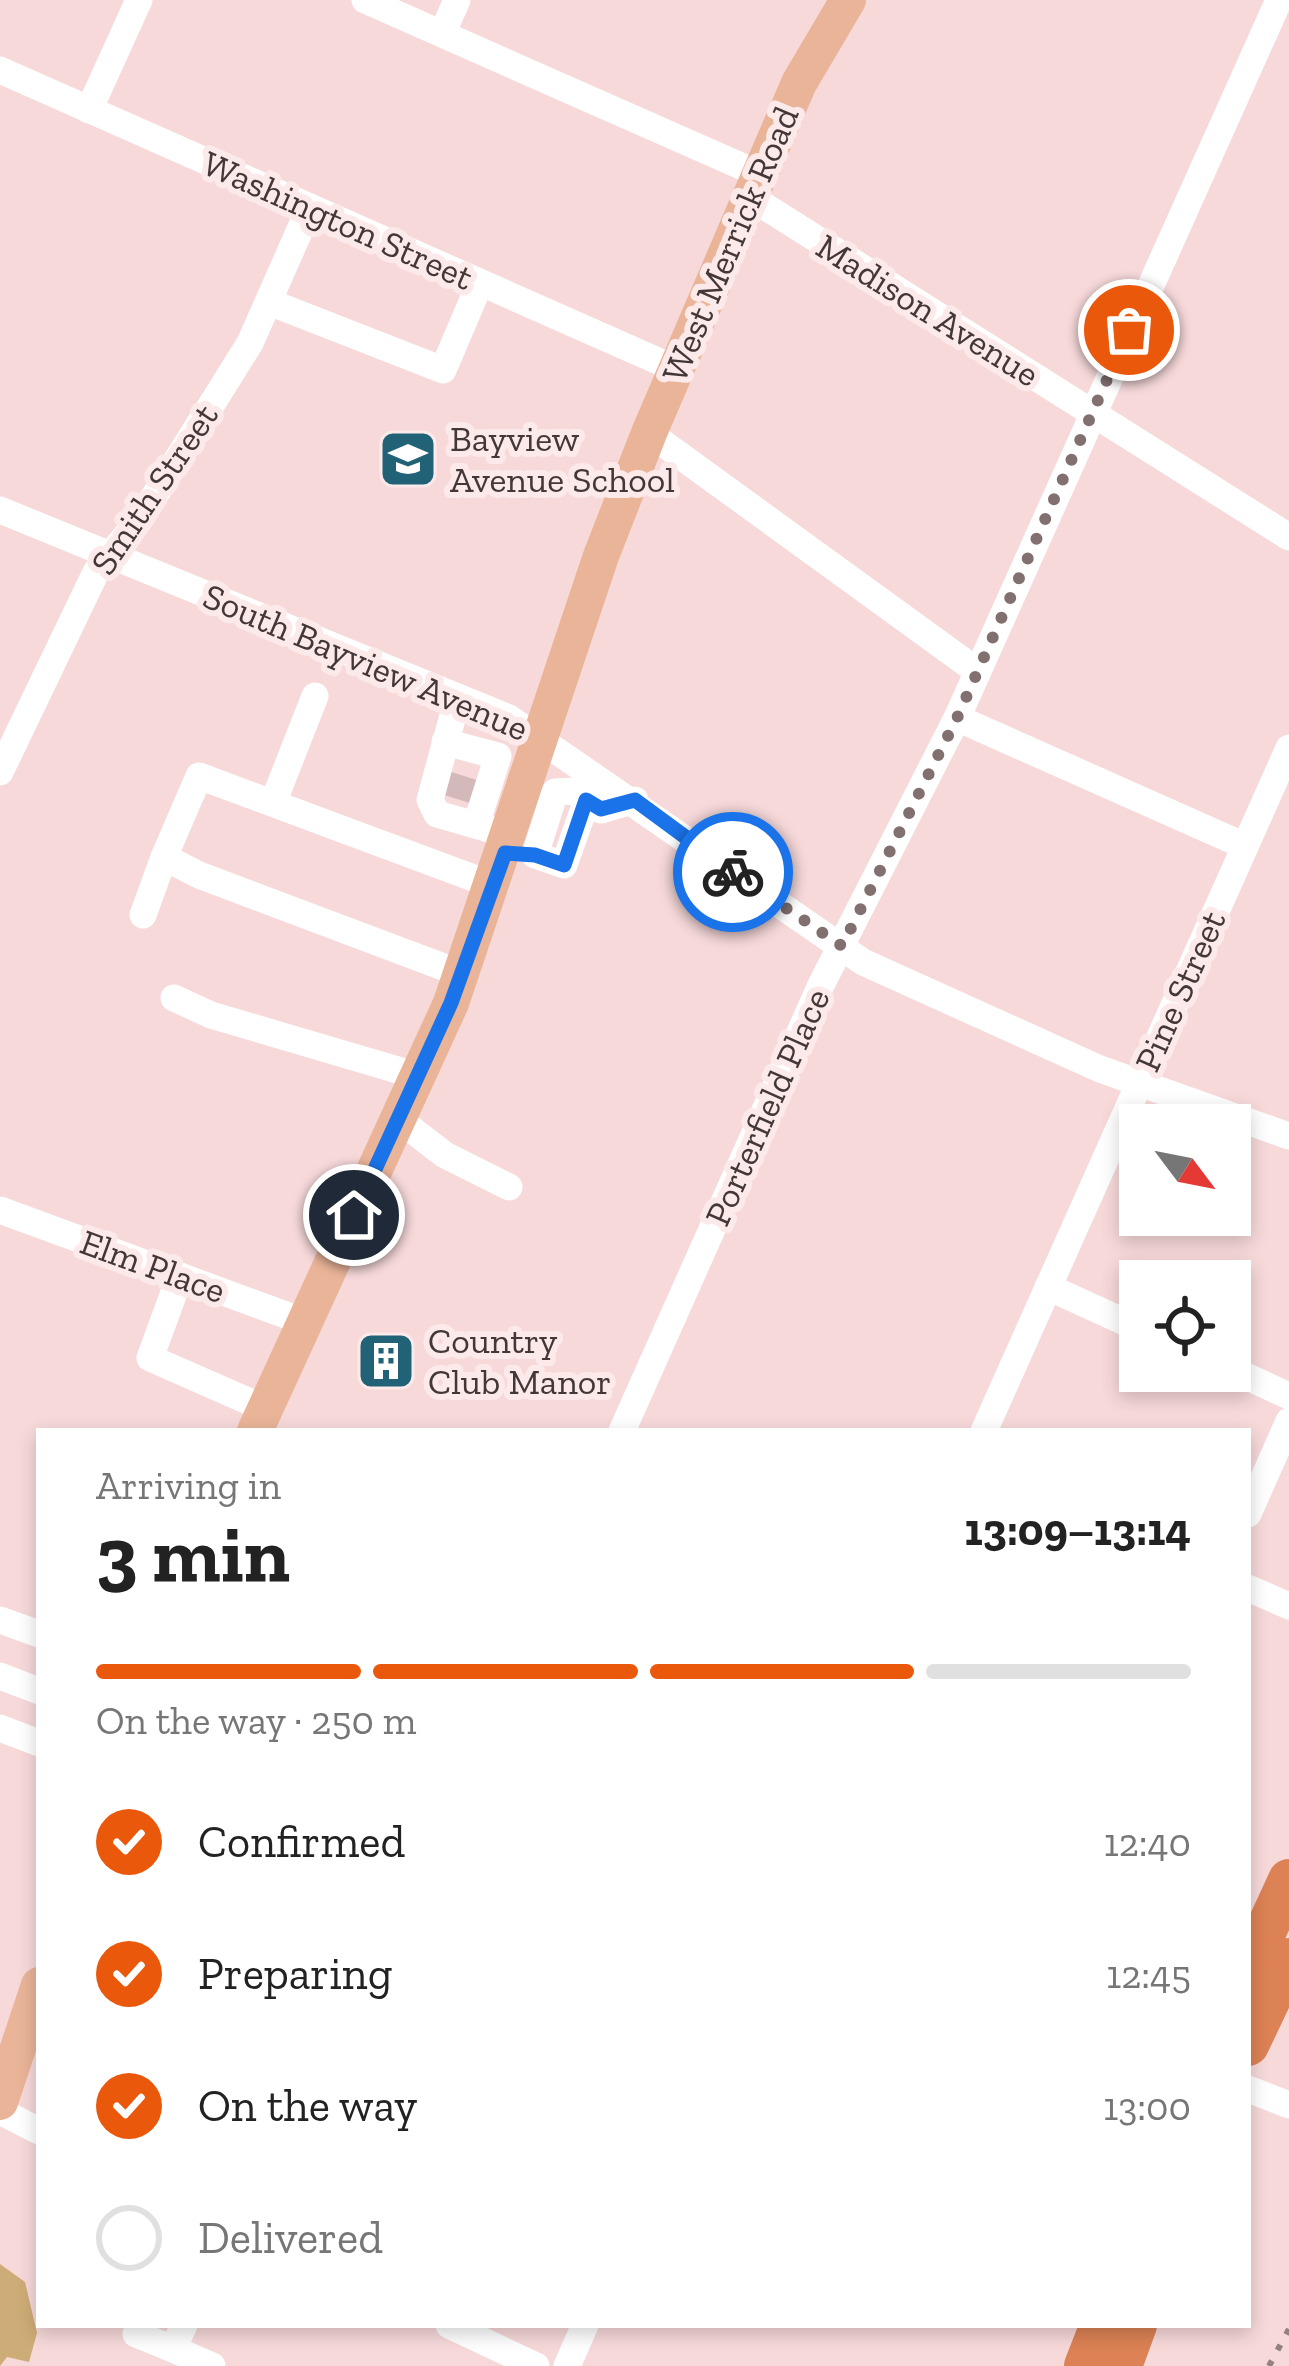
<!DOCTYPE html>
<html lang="en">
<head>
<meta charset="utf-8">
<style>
  :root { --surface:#fff; --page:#f6f6f6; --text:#222; --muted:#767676; --line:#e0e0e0; --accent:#ea580c }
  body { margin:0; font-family:"Zilla Slab",serif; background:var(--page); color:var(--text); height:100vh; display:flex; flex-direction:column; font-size:45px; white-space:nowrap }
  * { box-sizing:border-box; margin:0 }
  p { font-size:39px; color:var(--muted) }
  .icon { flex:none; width:66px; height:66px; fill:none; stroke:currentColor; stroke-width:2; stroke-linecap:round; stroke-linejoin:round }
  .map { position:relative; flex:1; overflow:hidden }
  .details { position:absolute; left:36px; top:1428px; width:1215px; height:900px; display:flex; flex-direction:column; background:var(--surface); border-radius:0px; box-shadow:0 6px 18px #0003 }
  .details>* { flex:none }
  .needle { width:78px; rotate:122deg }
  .buttons { position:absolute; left:1119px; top:1104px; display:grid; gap:24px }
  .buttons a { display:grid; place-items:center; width:132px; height:132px; border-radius:0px; background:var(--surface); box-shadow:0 6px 18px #0003; font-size:60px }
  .pin { position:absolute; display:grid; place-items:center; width:102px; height:102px; color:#fff; margin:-51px; border:6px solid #fff; border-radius:50%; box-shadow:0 3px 12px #0007 }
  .courier { position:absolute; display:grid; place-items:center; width:120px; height:120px; margin:-60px; border:9px solid #1a73e8; border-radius:50%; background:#fff; color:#222; box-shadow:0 3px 15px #0007 }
  .headline em { font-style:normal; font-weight:700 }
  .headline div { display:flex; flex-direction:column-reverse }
  .headline { display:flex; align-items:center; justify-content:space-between; height:204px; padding:0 60px }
  h1 { font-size:78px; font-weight:700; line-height:90px }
  .bar { display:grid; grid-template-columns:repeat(4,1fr); gap:18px 12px; align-content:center; height:144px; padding:0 60px }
  .bar i { height:15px; border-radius:9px; background:var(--line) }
  .bar .selected { background:var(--accent) }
  .bar p { grid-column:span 4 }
  ol { padding:0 60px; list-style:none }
  li { display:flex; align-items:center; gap:36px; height:132px }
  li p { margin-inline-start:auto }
  li .icon { padding:12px; border-radius:50%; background:var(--accent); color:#fff; stroke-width:4 }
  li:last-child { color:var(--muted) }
  li i { width:66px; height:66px; border:6px solid var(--line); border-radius:50% }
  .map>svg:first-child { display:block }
  .green { fill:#ceac77 }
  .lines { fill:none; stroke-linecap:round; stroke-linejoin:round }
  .minor-tunnel { stroke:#d3b9b9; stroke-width:27; stroke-dasharray:27 14; stroke-linecap:butt }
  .minor { stroke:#fff; stroke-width:27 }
  .major { stroke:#eab498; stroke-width:36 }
  .highway { stroke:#dc8254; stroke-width:42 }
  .rail { stroke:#958181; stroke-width:6; stroke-dasharray:6 12; stroke-linecap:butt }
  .done { stroke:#827070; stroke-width:12; stroke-dasharray:0 21.6 }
  .route { stroke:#1a73e8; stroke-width:15 }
  .labels { text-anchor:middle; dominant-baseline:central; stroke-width:12; stroke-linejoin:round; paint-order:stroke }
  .street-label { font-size:36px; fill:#433737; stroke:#fceaea }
  .poi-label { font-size:36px; fill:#433737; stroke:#fceaea; text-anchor:start }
</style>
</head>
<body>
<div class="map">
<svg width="1289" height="2366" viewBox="0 0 1289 2366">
  <rect width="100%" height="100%" fill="#f7d9da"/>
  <!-- green -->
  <polygon class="green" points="0,2264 25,2282 37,2333 29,2362 7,2357 0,2366"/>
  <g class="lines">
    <!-- minor-tunnel -->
    <polyline class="minor-tunnel" points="457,799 464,776"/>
    <!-- minor -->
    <g class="minor">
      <polyline points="365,0 759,174"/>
      <polyline points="442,34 457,0"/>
      <polyline points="0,70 676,369"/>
      <polyline points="89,110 139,0"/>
      <polyline points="750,197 1289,537"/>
      <polyline points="269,302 443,370 480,283"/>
      <polyline points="649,433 977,671"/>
      <polyline points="0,510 509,718 863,962 1100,1069 1289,1136"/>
      <polyline points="458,697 430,800 437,814 510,835"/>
      <polyline points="957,718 1245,846"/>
      <polyline points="445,742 498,756 476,825"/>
      <polyline points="0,772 96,572 140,519 250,343 310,207"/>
      <polyline points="587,800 576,791 555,792 535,855 564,865 587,800 601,810 635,800"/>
      <polyline points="273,803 315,696"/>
      <polyline points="164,857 199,776 495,886"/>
      <polyline points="143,915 164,857 199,875 462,974"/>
      <polyline points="174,998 211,1015 418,1076"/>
      <polyline points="398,1119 445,1155 509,1187"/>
      <polyline points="0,1210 305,1322"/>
      <polyline points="180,1276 150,1358 266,1409"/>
      <polyline points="1048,1287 1140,1329"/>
      <polyline points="1230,1369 1289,1396"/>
      <polyline points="622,1431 821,985 957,718 1279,0"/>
      <polyline points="984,1431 1289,748"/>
      <polyline points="1248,1514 1289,1421"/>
      <polyline points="1248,1588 1289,1606"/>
      <polyline points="0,1620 39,1634"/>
      <polyline points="0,1676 39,1691"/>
      <polyline points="0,1728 39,1743"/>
      <polyline points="1248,2089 1289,2105"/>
      <polyline points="0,2111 39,2131"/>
      <polyline points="140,2325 136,2334 173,2349 184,2325"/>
      <polyline points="449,2325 536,2366"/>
      <polyline points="173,2349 212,2366"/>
      <polyline points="567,2366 585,2325"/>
    </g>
    <!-- major -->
    <g class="major">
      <polyline points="255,1431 451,1003 601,556 649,433 799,83 848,0"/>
      <polyline points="0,2102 39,1985"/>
    </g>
    <!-- highway -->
    <g class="highway">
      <polyline points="1248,1969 1289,1880"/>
      <polyline points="1248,2045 1289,1959"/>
      <polyline points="1085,2366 1101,2325"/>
      <polyline points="1121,2366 1136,2325"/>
    </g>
    <!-- rail -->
    <polyline class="rail" points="1269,2366 1289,2329"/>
  </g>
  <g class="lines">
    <!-- done -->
    <polyline class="done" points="733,872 842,946 957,718 1129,330"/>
    <!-- route -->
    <polyline class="route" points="354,1215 451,1003 505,853 535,855 564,865 586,800 601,809 635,800 733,872"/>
  </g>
  <!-- icons -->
  <defs>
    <g id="school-square" transform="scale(3)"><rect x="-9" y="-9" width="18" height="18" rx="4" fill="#216277" stroke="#fceaea"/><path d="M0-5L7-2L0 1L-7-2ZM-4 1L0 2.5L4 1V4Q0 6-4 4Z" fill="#fff"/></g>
    <g id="building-square" transform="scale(3)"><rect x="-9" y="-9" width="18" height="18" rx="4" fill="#216277" stroke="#fceaea"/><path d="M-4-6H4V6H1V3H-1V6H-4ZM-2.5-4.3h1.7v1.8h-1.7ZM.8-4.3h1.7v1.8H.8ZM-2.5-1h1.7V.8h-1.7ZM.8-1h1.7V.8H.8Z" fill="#fff"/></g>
  </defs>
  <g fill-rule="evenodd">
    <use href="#school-square" x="408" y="459"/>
    <use href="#building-square" x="386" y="1361"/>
  </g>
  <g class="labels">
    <!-- street labels -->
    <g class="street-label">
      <text transform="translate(338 220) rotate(24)">Washington Street</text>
      <text transform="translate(730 244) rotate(-67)">West Merrick Road</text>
      <text transform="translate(928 310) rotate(32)">Madison Avenue</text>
      <text transform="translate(154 489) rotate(-56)">Smith Street</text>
      <text transform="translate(366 662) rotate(23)">South Bayview Avenue</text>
      <text transform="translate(1180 991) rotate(-66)">Pine Street</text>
      <text transform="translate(767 1107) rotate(-66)">Porterfield Place</text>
      <text transform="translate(153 1266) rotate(20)">Elm Place</text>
    </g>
    <!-- poi labels -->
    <g class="poi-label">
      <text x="450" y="438">Bayview<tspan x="450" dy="41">Avenue School</tspan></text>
      <text x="428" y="1340">Country<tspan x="428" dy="41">Club Manor</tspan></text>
    </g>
  </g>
</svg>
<div class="buttons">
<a><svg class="needle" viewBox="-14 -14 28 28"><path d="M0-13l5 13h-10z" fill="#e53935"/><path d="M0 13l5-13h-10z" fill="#767676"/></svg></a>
<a><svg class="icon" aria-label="locate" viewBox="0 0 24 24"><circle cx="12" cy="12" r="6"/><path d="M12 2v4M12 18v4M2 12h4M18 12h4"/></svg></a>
</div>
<div class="pin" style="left:1129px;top:330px;background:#ea580c"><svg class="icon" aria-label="bag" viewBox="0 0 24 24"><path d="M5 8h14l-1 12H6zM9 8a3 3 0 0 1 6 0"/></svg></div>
<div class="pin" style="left:354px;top:1215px;background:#1f2937"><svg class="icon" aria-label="home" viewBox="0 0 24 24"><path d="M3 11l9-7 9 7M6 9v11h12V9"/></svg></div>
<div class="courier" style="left:733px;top:872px"><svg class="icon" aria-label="bike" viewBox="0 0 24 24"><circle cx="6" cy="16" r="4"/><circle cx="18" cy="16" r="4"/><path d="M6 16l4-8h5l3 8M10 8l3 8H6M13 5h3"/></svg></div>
<section class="details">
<div class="headline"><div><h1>3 min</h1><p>Arriving in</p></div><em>13:09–13:14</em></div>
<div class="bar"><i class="selected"></i><i class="selected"></i><i class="selected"></i><i></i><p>On the way · 250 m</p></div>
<ol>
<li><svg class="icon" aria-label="check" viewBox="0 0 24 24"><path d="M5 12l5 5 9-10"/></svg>Confirmed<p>12:40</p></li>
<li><svg class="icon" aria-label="check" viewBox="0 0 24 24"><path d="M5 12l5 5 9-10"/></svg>Preparing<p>12:45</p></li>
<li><svg class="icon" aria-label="check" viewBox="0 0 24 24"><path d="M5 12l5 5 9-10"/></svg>On the way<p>13:00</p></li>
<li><i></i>Delivered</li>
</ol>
</section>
</div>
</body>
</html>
